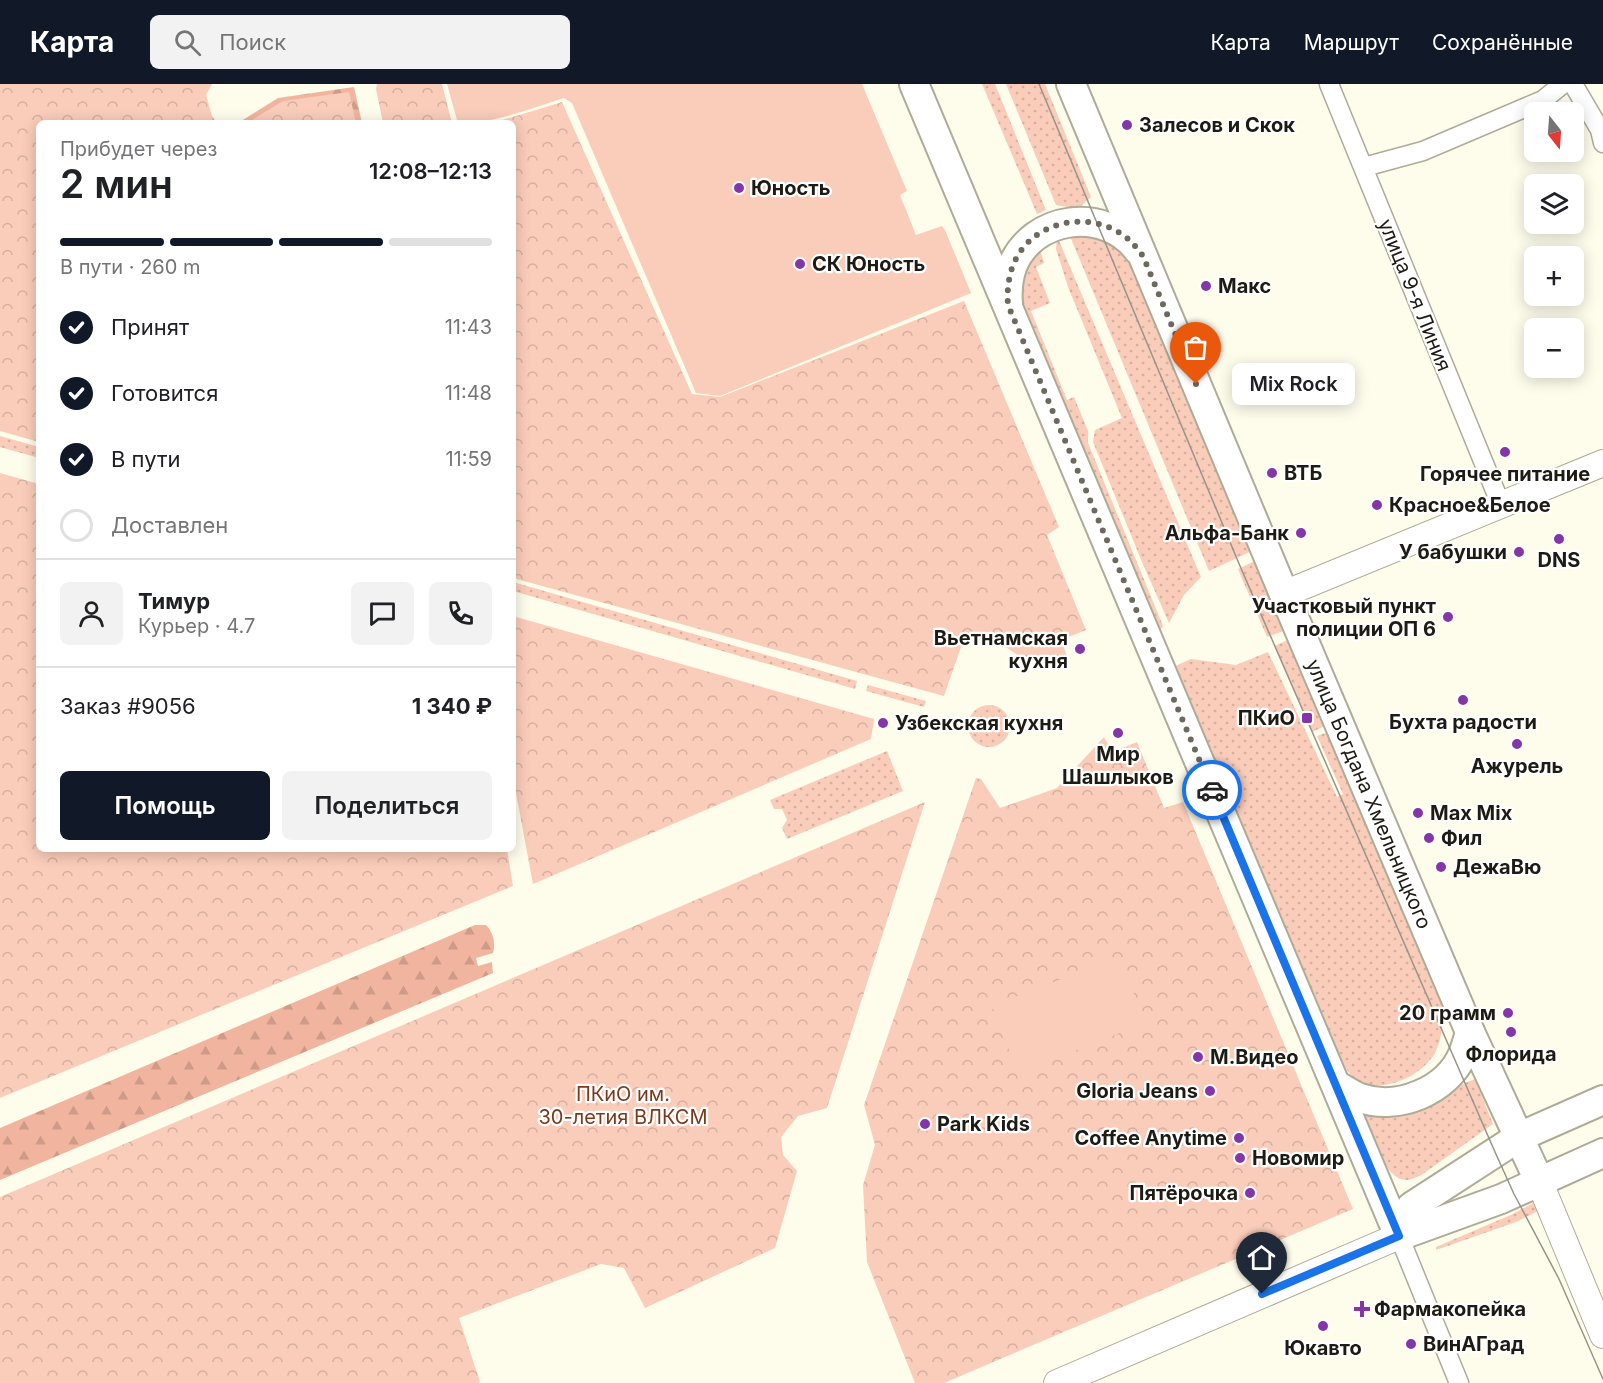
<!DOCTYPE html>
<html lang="ru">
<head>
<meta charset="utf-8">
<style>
  :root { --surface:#fff; --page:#f2f2f2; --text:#202124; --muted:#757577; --line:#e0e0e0; --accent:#111827 }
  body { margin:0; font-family:Inter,sans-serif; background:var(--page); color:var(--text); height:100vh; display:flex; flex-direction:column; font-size:22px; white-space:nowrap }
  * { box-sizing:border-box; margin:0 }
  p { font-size:20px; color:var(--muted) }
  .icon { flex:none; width:33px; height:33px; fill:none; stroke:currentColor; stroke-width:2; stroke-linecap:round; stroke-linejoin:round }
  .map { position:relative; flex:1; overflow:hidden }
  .details { position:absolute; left:36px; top:36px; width:480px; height:732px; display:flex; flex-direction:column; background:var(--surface); border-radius:9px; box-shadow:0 3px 15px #0003 }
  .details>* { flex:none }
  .needle { width:39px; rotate:163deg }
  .fabs { position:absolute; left:1524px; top:18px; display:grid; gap:12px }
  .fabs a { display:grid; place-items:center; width:60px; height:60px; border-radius:9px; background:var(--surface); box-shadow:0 3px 15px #0003; font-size:30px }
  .pin { position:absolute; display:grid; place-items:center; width:51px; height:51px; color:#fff; margin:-62px -26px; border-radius:50% 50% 50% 0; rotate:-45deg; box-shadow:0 0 6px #0007 }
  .pin .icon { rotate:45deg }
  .courier { position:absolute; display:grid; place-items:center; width:60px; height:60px; margin:-30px; border:4px solid #1a73e8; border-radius:50%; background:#fff; color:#222; box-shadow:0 2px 8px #0007 }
  .bubble { position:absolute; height:42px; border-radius:9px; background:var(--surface); box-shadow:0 3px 15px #0003; font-size:20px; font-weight:600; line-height:42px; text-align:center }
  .headline em { font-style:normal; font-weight:600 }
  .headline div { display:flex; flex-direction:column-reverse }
  .headline { display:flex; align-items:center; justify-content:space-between; height:102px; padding:0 24px }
  h1 { font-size:39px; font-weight:600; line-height:45px }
  .bar { display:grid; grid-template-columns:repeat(4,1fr); gap:9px 6px; align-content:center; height:72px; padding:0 24px }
  .bar i { height:8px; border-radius:4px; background:var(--line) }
  .bar .active { background:var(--accent) }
  .bar p { grid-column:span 4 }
  .line { display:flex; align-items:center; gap:15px; padding:0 24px; border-top:2px solid var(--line) }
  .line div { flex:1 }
  .round { display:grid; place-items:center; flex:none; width:63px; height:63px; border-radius:9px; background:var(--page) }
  ol { padding:0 24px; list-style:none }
  li { display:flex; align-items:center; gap:18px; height:66px }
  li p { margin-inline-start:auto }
  li .icon { padding:6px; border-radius:50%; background:var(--accent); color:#fff; stroke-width:4 }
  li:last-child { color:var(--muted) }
  li i { width:33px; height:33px; border:3px solid var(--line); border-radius:50% }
  .cta { display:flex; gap:12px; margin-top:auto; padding:12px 24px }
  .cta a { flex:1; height:69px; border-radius:9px; background:var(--accent); color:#fff; font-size:24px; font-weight:600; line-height:69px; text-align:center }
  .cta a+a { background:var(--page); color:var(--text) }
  header { display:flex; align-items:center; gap:36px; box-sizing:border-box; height:84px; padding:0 30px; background:var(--accent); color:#fff }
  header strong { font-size:28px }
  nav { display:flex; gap:33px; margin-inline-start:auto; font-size:21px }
  .search { width:420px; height:54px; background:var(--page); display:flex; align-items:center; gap:15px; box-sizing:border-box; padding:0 21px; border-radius:9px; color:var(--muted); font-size:22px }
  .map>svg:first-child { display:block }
  .grass { fill:url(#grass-dots) }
  .forest { fill:url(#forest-firs) }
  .park { fill:url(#park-crowns) }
  .garden { fill:#faccba }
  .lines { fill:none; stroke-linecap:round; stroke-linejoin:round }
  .street-casing { stroke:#aeab97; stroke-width:21 }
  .secondary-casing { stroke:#aeab97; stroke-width:28 }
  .primary-casing { stroke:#aeab97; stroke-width:32 }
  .street { stroke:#fff; stroke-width:18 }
  .secondary { stroke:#fff; stroke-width:26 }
  .primary { stroke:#fff; stroke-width:28 }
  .tram { stroke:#979589; stroke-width:1.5 }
  .done { stroke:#6c6a5f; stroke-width:6; stroke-dasharray:0 10.8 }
  .route { stroke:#1a73e8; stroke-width:8 }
  .poi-dot { fill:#8336a7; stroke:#fff; stroke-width:2 }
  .labels { text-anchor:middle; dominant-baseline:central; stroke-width:4.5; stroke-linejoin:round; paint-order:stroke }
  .poi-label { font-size:20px; font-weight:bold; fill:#1d1b14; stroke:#fff; text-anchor:start }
  .street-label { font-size:20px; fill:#1d1b14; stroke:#fff }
  .park-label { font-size:20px; fill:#7e381b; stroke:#fff }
</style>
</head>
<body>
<header>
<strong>Карта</strong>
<div class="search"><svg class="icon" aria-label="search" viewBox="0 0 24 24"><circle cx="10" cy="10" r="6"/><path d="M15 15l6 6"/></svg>Поиск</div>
<nav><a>Карта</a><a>Маршрут</a><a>Сохранённые</a></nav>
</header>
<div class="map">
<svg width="1603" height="1299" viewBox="0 0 1603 1299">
  <defs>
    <pattern id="grass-dots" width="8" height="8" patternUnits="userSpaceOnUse" patternTransform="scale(1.5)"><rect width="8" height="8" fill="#faccba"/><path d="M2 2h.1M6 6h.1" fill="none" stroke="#d6af9f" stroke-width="1.8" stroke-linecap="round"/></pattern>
    <pattern id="forest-firs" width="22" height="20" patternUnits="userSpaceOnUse" patternTransform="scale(1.5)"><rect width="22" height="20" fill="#f1b59f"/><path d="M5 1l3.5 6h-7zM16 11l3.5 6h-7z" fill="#ce9b88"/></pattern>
    <pattern id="park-crowns" width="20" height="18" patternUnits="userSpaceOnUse" patternTransform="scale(1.5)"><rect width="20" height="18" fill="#faccba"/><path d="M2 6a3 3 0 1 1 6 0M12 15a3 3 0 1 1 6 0" fill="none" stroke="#d6af9f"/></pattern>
  </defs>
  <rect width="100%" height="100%" fill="#fefceb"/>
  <!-- grass -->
  <g class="grass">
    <polygon points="982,0 995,0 1046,126 1037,130"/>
    <polygon points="1006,0 1045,0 1091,113 1078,125 1056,121"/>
    <polygon points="1067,145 1122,159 1256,465 1209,487"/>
    <polygon points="1057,152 1201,493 1184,511 1169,539 1142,478 1093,358 1095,346 1122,334 1068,203 1056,165"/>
    <polygon points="1039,162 1044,179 1036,183 1050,219 1031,227 1067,316 1074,313 1088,347 1088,359 1163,542 1160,547 1023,222 1021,208 1027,175"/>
    <polygon points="0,352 39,363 39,374 0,363"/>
    <polygon points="1259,475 1289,545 1267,553 1238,485"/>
    <polygon points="513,498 857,597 855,605 513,507"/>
    <polygon points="1293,554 1331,639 1312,648 1274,562"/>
    <path d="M1268 568 1337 713 1343 710 1317 652 1331 647 1445 923C1443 938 1442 955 1435 969 1422 992 1382 1011 1357 996 1348 990 1342 979 1337 970L1173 583 1191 575 1236 581Z"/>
    <polygon points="868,601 926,617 924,623 866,607"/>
    <circle cx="989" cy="642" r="21"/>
    <polygon points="887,667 903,707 787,755 782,744 787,736 782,725 774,725 770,716"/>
    <path d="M1475 995 1493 1040 1420 1092C1416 1093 1410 1096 1407 1096 1384 1097 1372 1049 1365 1032 1380 1032 1399 1032 1412 1027 1435 1018 1453 1003 1475 995Z"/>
    <polygon points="1533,1119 1538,1127 1516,1138 1436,1166 1436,1163 1513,1130"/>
  </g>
  <!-- forest -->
  <g class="forest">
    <polygon points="354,3 362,39 238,39 278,14"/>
    <path d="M475 841H486C493 848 496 859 493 869L476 874 478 882 492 878 493 889 0 1096V1044Z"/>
  </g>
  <!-- park -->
  <g class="park">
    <polygon points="0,0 212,0 206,11 212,32 217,39 39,39 39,358 0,347"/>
    <polygon points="377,0 442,0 452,39 383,39 376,5"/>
    <polygon points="349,8 356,39 247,39 283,17"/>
    <polygon points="562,18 692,310 720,313 964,217 1059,443 1047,451 1086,546 1061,556 1067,572 1025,576 989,552 961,563 944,612 513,494 513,39 493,39"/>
    <polygon points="0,389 39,400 39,765 507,765 513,802 0,1014"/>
    <polygon points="513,532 874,635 871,655 533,800 513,693"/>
    <polygon points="1104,653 1112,668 1137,658 1164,724 1183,718 1353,1125 944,1299 915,1299 867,1178 863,1101 875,1061 864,1021 976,694 981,695 1000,724 1057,704"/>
    <polygon points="925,718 827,1024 798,1032 781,1053 783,1071 797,1087 775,1164 645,1224 624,1184 601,1180 459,1234 480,1298 478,1299 0,1299 0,1113"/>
  </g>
  <!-- garden -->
  <g class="garden">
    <path d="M447 0H862L907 107 900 111 916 151 942 142 945 146 971 209 720 312 696 309 572 19 564 14C540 21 478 46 457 36Z"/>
    <polygon points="1120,872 1145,939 1018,989 992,922"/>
  </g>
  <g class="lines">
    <!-- street casing -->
    <g class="street-casing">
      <g id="street">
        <polyline points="1329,0 1501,421"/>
        <polyline points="1573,0 1600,46 1603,59"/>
        <polyline points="1364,83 1423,67 1543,16 1563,0"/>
        <polyline points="1399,1152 1459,1299"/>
      </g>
    </g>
    <!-- secondary casing -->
    <g class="secondary-casing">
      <g id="secondary">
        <polyline points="1284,510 1603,379"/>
        <polyline points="1540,1099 1603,1251"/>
        <polyline points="1057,1299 1399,1152"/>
      </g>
    </g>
    <!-- primary casing -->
    <g class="primary-casing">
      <g id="primary">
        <polyline points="914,0 1399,1152"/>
        <path id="s1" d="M1071 0 1284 510 1470 948 1540 1099"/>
        <path d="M1008 220C1007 207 1008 195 1012 183 1032 131 1105 122 1138 166"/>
        <path d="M1336 1001C1344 1005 1352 1011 1360 1014 1398 1027 1447 1007 1463 970 1466 963 1468 955 1470 948"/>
        <polyline points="1399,1152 1411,1123 1519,1053 1603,1016"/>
        <polyline points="1399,1152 1501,1115 1603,1069"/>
      </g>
    </g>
    <!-- street -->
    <use href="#street" class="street"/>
    <!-- secondary -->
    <use href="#secondary" class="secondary"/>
    <!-- primary -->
    <use href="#primary" class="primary"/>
    <!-- tram -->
    <polyline class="tram" points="1039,0 1240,482 1495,1068 1514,1110 1559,1195 1603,1295"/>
  </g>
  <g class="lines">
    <!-- done -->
    <path class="done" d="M1196 300 1143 172C1136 163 1130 155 1120 149 1082 125 1027 140 1012 184 1008 197 1007 208 1008 221L1212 706"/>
    <!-- route -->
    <polyline class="route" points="1212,706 1399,1152 1262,1210"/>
  </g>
  <!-- markers -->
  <g class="poi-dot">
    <circle cx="1127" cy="41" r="6"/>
    <circle cx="739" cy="104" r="6"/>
    <circle cx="800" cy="180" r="6"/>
    <circle cx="1206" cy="202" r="6"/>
    <circle cx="1505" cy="368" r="6"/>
    <circle cx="1272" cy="389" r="6"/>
    <circle cx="1377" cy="421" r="6"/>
    <circle cx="1301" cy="449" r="6"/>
    <circle cx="1559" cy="455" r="6"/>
    <circle cx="1519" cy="468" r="6"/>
    <circle cx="1448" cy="533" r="6"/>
    <circle cx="1080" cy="565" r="6"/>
    <circle cx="1463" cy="616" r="6"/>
    <rect x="1301" y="628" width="12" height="12" rx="3"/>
    <circle cx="883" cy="639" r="6"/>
    <circle cx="1118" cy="649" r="6"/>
    <circle cx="1517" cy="660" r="6"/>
    <circle cx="1418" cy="729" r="6"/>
    <circle cx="1429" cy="754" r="6"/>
    <circle cx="1441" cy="783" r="6"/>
    <circle cx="1508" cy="929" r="6"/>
    <circle cx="1511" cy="948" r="6"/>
    <circle cx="1198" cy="973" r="6"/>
    <circle cx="1210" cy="1007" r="6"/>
    <circle cx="925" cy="1040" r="6"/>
    <circle cx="1239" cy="1054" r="6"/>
    <circle cx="1240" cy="1074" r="6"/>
    <circle cx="1250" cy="1109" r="6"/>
    <path d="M1359 1216h6v6h6v6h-6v6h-6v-6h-6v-6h6z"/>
    <circle cx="1323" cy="1242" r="6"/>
    <circle cx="1411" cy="1260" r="6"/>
  </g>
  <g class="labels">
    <!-- poi labels -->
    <g class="poi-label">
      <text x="1139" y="41">Залесов и Скок</text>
      <text x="751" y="104">Юность</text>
      <text x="812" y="180">СК Юность</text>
      <text x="1218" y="202">Макс</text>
      <text x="1284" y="389">ВТБ</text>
      <text x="1505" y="390" text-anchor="middle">Горячее питание</text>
      <text x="1389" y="421">Красное&amp;Белое</text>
      <text x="1289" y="449" text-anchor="end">Альфа-Банк</text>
      <text x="1507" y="468" text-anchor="end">У бабушки</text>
      <text x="1559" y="476" text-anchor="middle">DNS</text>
      <text x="1436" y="522" text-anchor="end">Участковый пункт<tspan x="1436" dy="23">полиции ОП 6</tspan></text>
      <text x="1068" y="554" text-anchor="end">Вьетнамская<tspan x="1068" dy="23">кухня</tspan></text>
      <text x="1295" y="634" text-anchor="end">ПКиО</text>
      <text x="1463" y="638" text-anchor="middle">Бухта радости</text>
      <text x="895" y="639">Узбекская кухня</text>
      <text x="1118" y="670" text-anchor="middle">Мир<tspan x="1118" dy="23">Шашлыков</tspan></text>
      <text x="1517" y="682" text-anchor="middle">Ажурель</text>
      <text x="1430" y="729">Max Mix</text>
      <text x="1441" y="754">Фил</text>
      <text x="1453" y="783">ДежаВю</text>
      <text x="1496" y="929" text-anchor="end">20 грамм</text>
      <text x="1511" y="970" text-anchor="middle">Флорида</text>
      <text x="1210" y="973">М.Видео</text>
      <text x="1198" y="1007" text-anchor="end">Gloria Jeans</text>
      <text x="937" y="1040">Park Kids</text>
      <text x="1227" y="1054" text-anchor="end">Coffee Anytime</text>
      <text x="1252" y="1074">Новомир</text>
      <text x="1238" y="1109" text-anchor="end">Пятёрочка</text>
      <text x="1374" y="1225">Фармакопейка</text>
      <text x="1423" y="1260">ВинАГрад</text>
      <text x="1323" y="1264" text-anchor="middle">Юкавто</text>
    </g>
    <!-- street labels -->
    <g class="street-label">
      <text transform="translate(1415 211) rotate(68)">улица 9-я Линия</text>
      <text stroke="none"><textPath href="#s1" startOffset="770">улица Богдана Хмельницкого</textPath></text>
    </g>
    <!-- park labels -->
    <g class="park-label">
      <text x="623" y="1010">ПКиО им.<tspan x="623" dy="23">30-летия ВЛКСМ</tspan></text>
    </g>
  </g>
</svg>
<div class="fabs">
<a><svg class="needle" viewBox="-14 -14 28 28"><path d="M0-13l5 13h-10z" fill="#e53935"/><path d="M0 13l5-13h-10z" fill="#757577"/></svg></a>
<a><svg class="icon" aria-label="layers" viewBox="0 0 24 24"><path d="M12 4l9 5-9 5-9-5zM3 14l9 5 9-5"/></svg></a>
<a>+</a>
<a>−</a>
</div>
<div class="pin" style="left:1196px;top:300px;background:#ea580c"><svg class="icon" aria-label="bag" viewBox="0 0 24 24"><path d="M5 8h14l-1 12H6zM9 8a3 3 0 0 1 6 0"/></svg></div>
<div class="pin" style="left:1262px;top:1210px;background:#1f2937"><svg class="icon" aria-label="home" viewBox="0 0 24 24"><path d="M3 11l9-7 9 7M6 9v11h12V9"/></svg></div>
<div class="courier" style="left:1212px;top:706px"><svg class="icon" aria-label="car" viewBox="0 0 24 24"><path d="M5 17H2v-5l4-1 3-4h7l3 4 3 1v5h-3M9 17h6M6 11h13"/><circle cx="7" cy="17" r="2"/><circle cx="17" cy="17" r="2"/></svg></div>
<div class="bubble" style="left:1232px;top:279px;width:123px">Mix Rock</div>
<section class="details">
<div class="headline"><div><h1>2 мин</h1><p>Прибудет через</p></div><em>12:08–12:13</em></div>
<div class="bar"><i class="active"></i><i class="active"></i><i class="active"></i><i></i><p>В пути · 260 m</p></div>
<ol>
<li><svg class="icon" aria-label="check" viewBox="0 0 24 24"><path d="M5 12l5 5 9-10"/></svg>Принят<p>11:43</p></li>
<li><svg class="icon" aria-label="check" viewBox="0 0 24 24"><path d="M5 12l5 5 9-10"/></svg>Готовится<p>11:48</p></li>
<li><svg class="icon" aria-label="check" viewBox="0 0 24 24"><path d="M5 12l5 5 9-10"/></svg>В пути<p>11:59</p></li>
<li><i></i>Доставлен</li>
</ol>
<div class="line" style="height:108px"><a class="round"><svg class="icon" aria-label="person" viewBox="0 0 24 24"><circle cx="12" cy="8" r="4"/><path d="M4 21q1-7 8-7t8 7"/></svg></a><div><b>Тимур</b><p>Курьер · 4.7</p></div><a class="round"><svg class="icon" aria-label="chat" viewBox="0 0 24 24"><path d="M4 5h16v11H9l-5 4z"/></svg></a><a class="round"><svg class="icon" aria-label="phone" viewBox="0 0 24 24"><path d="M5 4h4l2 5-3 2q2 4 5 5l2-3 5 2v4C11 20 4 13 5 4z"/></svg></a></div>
<div class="line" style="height:78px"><div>Заказ #9056</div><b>1 340 ₽</b></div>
<div class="cta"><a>Помощь</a><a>Поделиться</a></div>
</section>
</div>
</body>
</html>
